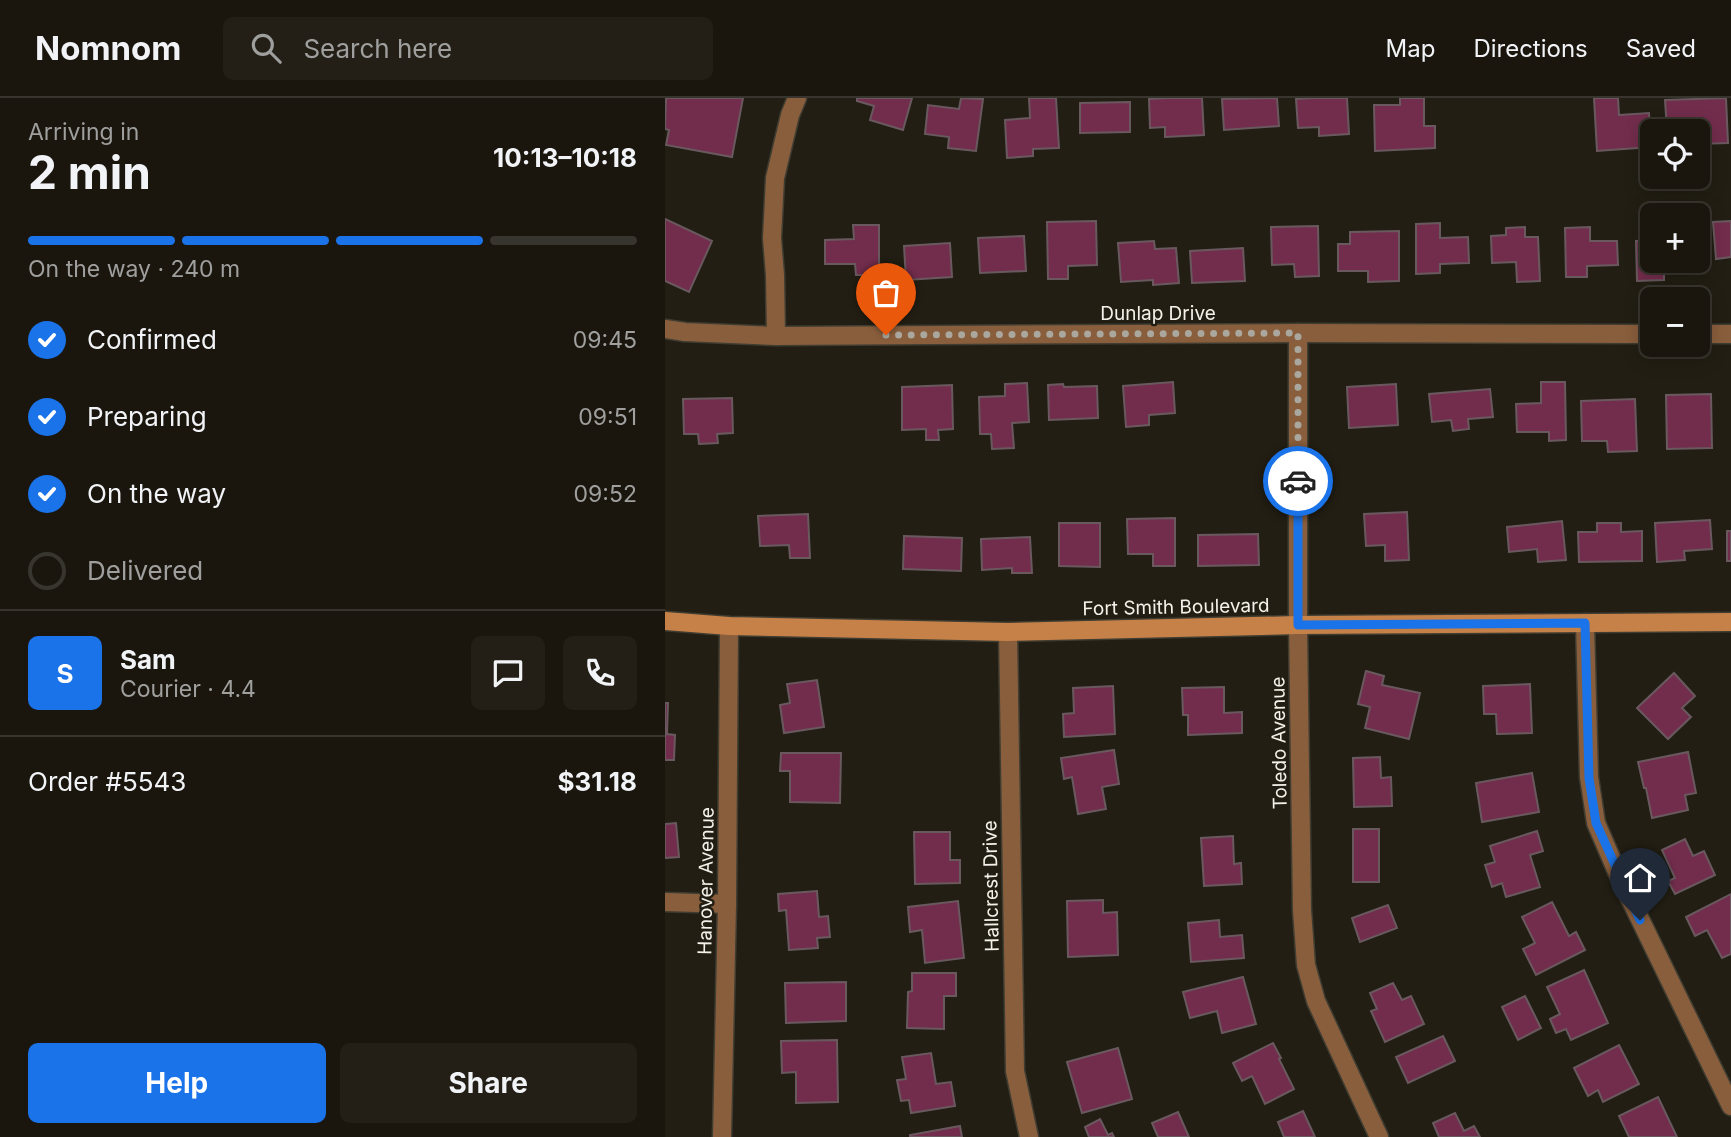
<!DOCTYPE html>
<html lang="en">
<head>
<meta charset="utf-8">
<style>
  :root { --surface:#1a160e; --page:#231f17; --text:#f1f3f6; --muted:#9f9f9e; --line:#38352e; --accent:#1a73e8 }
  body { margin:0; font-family:Inter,sans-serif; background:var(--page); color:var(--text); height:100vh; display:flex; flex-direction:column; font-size:26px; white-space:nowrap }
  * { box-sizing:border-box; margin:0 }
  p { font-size:23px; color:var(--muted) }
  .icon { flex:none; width:38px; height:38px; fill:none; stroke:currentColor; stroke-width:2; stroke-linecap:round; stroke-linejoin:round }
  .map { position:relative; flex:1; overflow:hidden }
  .side { display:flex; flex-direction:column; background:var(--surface); width:665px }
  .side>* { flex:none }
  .controls { position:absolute; left:975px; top:21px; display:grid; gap:14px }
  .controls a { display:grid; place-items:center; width:70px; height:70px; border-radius:10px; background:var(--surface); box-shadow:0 4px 18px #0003,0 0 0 2px var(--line); font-size:35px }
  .pin { position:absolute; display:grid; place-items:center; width:60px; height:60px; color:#fff; margin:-72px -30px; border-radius:50% 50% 50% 0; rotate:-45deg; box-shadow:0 0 7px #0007 }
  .pin .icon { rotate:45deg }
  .courier { position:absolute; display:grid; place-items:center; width:70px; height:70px; margin:-35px; border:5px solid #1a73e8; border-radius:50%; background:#fff; color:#222; box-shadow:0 2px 9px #0007 }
  .headline em { font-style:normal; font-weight:700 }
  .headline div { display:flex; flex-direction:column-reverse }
  .headline { display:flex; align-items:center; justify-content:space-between; height:119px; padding:0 28px }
  h1 { font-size:46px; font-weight:700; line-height:52px }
  .bar { display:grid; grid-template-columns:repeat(4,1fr); gap:10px 7px; align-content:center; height:84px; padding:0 28px }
  .bar i { height:9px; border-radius:5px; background:var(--line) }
  .bar .active { background:var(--accent) }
  .bar p { grid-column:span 4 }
  .line { display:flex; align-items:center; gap:18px; padding:0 28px; border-top:2px solid var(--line) }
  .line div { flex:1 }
  .round { display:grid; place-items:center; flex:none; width:74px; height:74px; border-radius:10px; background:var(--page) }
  ol { padding:0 28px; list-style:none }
  li { display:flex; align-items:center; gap:21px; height:77px }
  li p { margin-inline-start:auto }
  li .icon { padding:7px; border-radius:50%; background:var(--accent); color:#fff; stroke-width:4 }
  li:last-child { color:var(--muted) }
  li i { width:38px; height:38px; border:4px solid var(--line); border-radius:50% }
  .primary-button { display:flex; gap:14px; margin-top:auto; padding:14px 28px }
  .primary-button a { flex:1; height:80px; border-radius:10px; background:var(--accent); color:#fff; font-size:28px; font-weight:700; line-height:80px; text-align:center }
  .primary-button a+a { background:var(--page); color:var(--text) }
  header { display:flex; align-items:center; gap:42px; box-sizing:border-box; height:98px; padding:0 35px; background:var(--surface); border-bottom:2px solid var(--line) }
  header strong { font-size:33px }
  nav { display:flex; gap:38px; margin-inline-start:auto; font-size:24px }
  .search { width:490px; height:63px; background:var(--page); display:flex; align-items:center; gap:18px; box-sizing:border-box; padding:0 24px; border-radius:10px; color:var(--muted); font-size:26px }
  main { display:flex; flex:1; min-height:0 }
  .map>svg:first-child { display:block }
  .building { fill:#722d4c; stroke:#69595f; stroke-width:2 }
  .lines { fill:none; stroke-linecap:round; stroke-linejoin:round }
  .street-casing { stroke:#3f3c31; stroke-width:21 }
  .secondary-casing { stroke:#3f3c31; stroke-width:21 }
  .street { stroke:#895e3c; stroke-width:18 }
  .secondary { stroke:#c68148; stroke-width:18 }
  .done { stroke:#aaa79e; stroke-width:7; stroke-dasharray:0 12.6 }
  .route { stroke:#1a73e8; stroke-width:9 }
  .labels { text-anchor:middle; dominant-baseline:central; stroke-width:5; stroke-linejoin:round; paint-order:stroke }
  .street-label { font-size:19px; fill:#f3f1e9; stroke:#221e13 }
</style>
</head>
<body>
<header>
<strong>Nomnom</strong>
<div class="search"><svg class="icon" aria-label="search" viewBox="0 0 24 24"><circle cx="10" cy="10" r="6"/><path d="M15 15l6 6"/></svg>Search here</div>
<nav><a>Map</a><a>Directions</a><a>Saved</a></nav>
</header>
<main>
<section class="side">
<div class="headline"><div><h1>2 min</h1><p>Arriving in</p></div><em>10:13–10:18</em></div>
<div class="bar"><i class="active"></i><i class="active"></i><i class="active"></i><i></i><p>On the way · 240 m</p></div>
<ol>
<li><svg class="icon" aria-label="check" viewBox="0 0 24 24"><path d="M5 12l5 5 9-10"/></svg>Confirmed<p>09:45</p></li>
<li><svg class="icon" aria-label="check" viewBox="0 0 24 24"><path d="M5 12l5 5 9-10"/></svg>Preparing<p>09:51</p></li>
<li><svg class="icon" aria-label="check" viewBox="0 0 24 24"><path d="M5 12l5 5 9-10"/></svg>On the way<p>09:52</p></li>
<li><i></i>Delivered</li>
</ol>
<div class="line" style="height:126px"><b class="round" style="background:var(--accent);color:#fff">S</b><div><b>Sam</b><p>Courier · 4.4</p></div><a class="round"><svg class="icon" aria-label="chat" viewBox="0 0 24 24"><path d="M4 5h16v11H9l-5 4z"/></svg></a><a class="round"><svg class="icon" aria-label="phone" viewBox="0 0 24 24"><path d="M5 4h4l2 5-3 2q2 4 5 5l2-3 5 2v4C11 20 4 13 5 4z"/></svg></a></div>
<div class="line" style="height:91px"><div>Order #5543</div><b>$31.18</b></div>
<div class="primary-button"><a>Help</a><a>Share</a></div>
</section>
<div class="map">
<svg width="1066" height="1039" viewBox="0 0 1066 1039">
  <rect width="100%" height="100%" fill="#221e13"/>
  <!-- building -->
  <g class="building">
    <polygon points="1,0 78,0 67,59 1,47 4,32 0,31"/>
    <polygon points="192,0 247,0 238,32 205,22 209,8 192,3"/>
    <polygon points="296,0 318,1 311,53 283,50 284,39 260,36 263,7 294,11"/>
    <polygon points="364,0 391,0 394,50 368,51 368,58 342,60 340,22 365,20"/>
    <polygon points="502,0 537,0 539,37 500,39 500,29 485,30 484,1"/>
    <polygon points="612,0 614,28 559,32 557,1"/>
    <polygon points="648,0 682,0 684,36 654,38 654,29 633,30 631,1"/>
    <polygon points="735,0 759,0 759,28 770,28 770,50 710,53 709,7 735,7"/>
    <polygon points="929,0 953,0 954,17 984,15 986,49 932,53"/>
    <polygon points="1061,0 1063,45 1032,46 1032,33 1002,33 1000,2"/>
    <polygon points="465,4 465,34 415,35 415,5"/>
    <polygon points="0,121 47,143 24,194 0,183"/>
    <polygon points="431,123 432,167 403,168 403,181 383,181 382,124"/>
    <polygon points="1066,123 1066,159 1051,161 1048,124"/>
    <polygon points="775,125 775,140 803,139 804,165 775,166 775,175 751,176 751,126"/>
    <polygon points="188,127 214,127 214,177 191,177 190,166 160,166 160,142 189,141"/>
    <polygon points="653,128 654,178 630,179 629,166 607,167 606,129"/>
    <polygon points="860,129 860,139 873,139 875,183 852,184 851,164 827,165 826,138 841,137 841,130"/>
    <polygon points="925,129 925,143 952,143 953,167 922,168 922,179 901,179 900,130"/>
    <polygon points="734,133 734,183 703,184 703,173 673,173 673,146 685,146 685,134"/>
    <polygon points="359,138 361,173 315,175 313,140"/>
    <polygon points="987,142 987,163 1027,163 1027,172 999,173 999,182 972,183 971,143"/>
    <polygon points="489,143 490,151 511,150 514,185 488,187 488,182 456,184 453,145"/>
    <polygon points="285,145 287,179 241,182 239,148"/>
    <polygon points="578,150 580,183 527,185 525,153"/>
    <polygon points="508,284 510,315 484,317 484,327 461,329 458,288"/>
    <polygon points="876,284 900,284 901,342 884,343 884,334 852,334 851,306 876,305"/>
    <polygon points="362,285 364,324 347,325 349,350 327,351 326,336 315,336 314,299 340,298 340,286"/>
    <polygon points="398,286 399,289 432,288 433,320 384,322 383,287"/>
    <polygon points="731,286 733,327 684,330 682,289"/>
    <polygon points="287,287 288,331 273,332 274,342 261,342 261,331 237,332 237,289"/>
    <polygon points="825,291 828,319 803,321 804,331 788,333 786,322 767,324 764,296"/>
    <polygon points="1046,296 1047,350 1002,351 1001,297"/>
    <polygon points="67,300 68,335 52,336 53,345 34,346 33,336 19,336 18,301"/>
    <polygon points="970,301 972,353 943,354 942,343 917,343 916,303"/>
    <polygon points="742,414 744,462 720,463 720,447 701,448 699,416"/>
    <polygon points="143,416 145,460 125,460 124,447 95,448 93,418"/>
    <polygon points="510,420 510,468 488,468 488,456 463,456 462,421"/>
    <polygon points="1045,422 1047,451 1019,453 1020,462 992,464 990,425"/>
    <polygon points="897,423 901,462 873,464 872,451 844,454 842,429"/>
    <polygon points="394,425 435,425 435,469 394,468"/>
    <polygon points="932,425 956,425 956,434 977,433 977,463 914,464 913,434 932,434"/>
    <rect x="1062" y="433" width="4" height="30"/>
    <polygon points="593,436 594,467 533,468 533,437"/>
    <polygon points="239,438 297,440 296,473 238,471"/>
    <polygon points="365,439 367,475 347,475 347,470 317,472 316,441"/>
    <polygon points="701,573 719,578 717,587 755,595 744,641 700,630 705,609 693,606"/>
    <polygon points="1009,575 1030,598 1017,610 1026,619 1003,641 972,610"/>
    <polygon points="152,582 159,629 119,635 115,607 125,605 122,586"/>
    <polygon points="865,586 867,635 832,636 831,616 819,616 818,588"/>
    <polygon points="448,588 450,636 399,639 398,616 409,615 408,590"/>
    <polygon points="559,589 559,615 577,614 577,635 523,637 523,617 518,617 517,590"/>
    <polygon points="0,605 3,605 2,636 10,637 9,662 0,662"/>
    <polygon points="449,652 454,686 437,689 441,711 413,716 407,679 399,681 396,660"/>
    <polygon points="1023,654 1031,695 1020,697 1023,712 987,720 981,690 979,690 973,664"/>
    <polygon points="116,655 176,655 175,705 125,704 125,673 115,673"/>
    <polygon points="715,659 716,680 726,679 727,708 689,709 688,660"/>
    <polygon points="867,675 874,714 817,724 811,685"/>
    <polygon points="11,725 14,759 0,760 0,726"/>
    <rect x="688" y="731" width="26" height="53"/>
    <polygon points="872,733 878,753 865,757 875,789 841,799 837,785 827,789 820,767 830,764 825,748"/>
    <polygon points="249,734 285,734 285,762 295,762 295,785 250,786"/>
    <polygon points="568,738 569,766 576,765 577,786 539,788 536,740"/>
    <polygon points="1020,741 1028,758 1039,753 1050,777 1010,796 1003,783 1010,780 997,752"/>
    <polygon points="152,793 154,819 163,818 165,839 152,840 153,850 124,852 121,812 114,813 113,796"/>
    <polygon points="1066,796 1066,856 1057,860 1042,832 1030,838 1021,819"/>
    <polygon points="438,802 438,815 452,814 453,857 403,859 402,803"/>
    <polygon points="293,803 299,860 260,865 257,832 245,834 243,809"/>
    <polygon points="887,804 904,838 911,834 920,852 871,877 858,851 870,845 857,819"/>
    <polygon points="723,807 732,830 695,844 687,820"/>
    <polygon points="554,822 555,839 577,837 579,860 526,864 523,825"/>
    <polygon points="919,872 943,925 906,942 901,931 891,935 885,921 895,916 882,889"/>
    <polygon points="247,875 291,875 291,898 279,898 279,931 242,930 243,894 247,893"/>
    <polygon points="578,879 591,926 557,935 552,913 525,920 518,894"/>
    <polygon points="181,884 181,923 121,925 120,885"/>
    <polygon points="728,885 737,902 746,898 759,926 720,944 706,913 712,911 705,895"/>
    <polygon points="860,898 876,930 853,942 837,909"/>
    <polygon points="778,938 790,963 743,985 731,959"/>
    <polygon points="172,942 173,1004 131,1005 131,974 117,975 116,943"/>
    <polygon points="608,945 616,960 614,961 629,991 600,1006 587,978 577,983 568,965"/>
    <polygon points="954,947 974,986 938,1004 933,992 923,998 909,970"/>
    <polygon points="453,950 467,1001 417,1015 402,964"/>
    <polygon points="266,955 271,986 286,984 290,1008 246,1015 244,1002 236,1003 232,982 241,981 237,959"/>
    <polygon points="993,999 1012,1039 964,1039 954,1018"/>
    <polygon points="638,1013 650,1039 619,1039 613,1024"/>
    <polygon points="513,1014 524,1039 493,1039 487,1025"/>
    <polygon points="790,1015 799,1033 809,1028 815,1039 774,1039 768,1025"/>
    <polygon points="435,1021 443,1037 447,1035 449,1039 424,1039 420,1029"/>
    <polygon points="295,1028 297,1039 245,1039 245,1037"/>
  </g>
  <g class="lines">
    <!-- street casing -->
    <g class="street-casing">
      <g id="street">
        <polyline points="0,231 20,234 111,238 633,235 987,236"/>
        <polyline points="633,235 633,527 637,812 641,867 651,903 714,1039"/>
        <polyline points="1032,236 1066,236"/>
        <polyline points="111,238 110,177 107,140 110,80 125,17 132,0"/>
        <polyline points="920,525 924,679 931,725 953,776 1066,1008"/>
        <polyline points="343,534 350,973 364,1039"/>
        <polyline points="0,804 62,806"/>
        <polyline points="57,1039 62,806 64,528"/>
      </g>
    </g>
    <!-- secondary casing -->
    <g class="secondary-casing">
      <polyline id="secondary" points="0,523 64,528 343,534 633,527 1066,524"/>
    </g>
    <!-- street -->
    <use href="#street" class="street"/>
    <!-- secondary -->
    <use href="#secondary" class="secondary"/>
  </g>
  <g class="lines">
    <!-- done -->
    <polyline class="done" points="221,237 633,235 633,383"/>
    <!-- route -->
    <polyline class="route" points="633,383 633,527 920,525 924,680 931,725 975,822"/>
  </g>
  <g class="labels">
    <!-- street labels -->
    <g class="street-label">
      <text x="493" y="215">Dunlap Drive</text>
      <text transform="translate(511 509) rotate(-1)">Fort Smith Boulevard</text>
      <text transform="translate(614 645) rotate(-91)">Toledo Avenue</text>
      <text transform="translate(41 783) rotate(-89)">Hanover Avenue</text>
      <text transform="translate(326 788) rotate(-91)">Hallcrest Drive</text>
    </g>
  </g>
</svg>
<div class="controls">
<a><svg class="icon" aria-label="locate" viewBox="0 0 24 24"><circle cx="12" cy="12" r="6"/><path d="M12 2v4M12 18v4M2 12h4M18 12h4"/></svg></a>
<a>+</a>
<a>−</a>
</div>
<div class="pin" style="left:221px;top:237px;background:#ea580c"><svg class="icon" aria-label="bag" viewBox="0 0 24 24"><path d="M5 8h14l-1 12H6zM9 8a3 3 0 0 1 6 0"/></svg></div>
<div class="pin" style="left:975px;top:822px;background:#1f2937"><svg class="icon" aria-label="home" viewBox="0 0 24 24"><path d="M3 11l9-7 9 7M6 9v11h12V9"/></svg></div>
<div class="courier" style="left:633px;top:383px"><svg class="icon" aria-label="car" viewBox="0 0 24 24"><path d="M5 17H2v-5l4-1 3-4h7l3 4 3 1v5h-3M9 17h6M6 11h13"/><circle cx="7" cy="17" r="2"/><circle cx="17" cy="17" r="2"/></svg></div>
</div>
</main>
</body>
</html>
